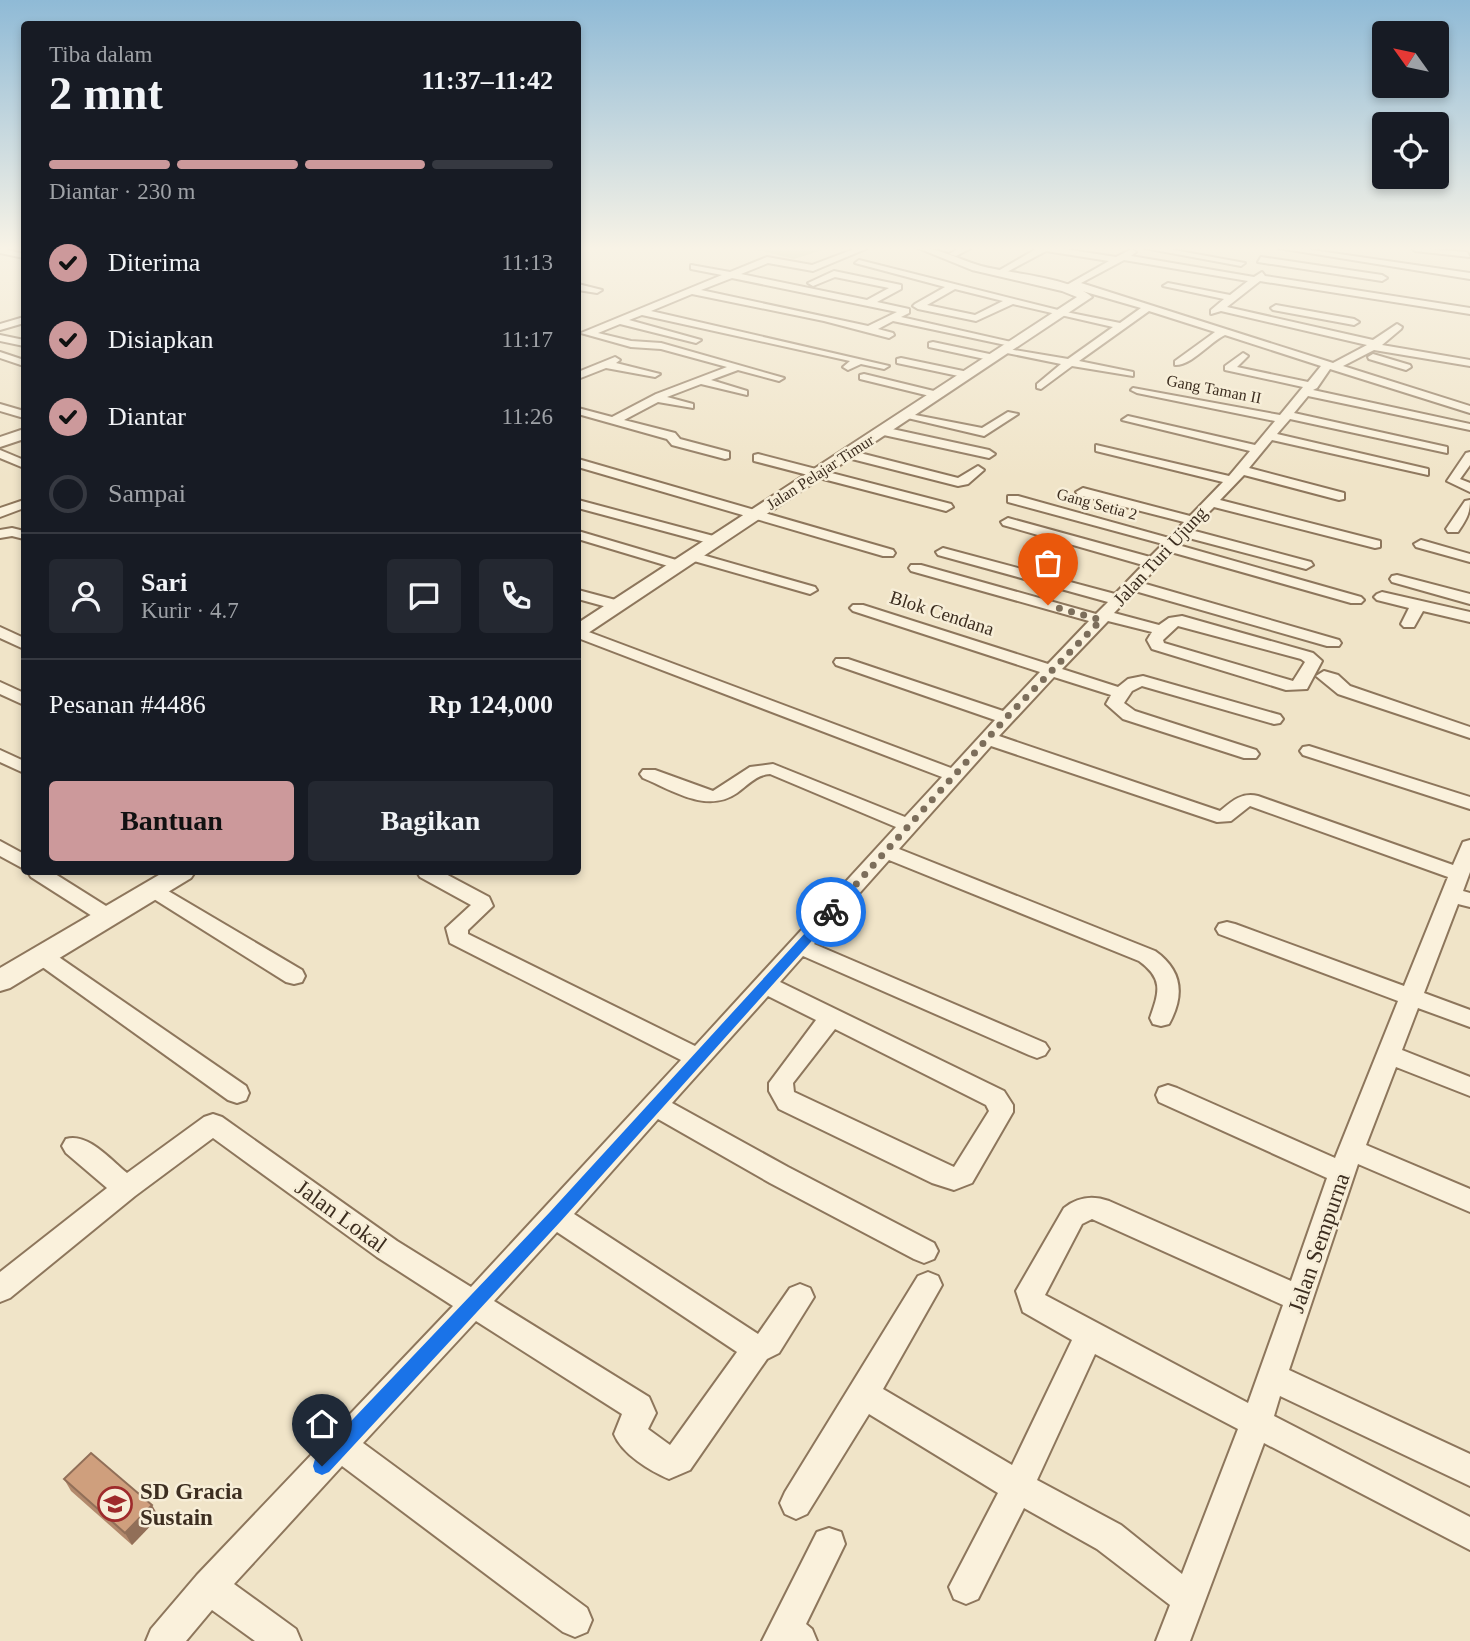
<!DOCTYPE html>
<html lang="id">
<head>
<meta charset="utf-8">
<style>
  :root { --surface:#171b24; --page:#242831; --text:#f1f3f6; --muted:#9ea1a6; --line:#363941; --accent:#cc999b }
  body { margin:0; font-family:Georgia,serif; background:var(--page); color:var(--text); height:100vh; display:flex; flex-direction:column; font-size:26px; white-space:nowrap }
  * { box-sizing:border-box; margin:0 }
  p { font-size:23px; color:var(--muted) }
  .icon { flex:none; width:38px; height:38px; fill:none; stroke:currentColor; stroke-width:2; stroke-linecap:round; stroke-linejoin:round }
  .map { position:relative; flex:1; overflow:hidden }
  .details { position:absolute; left:21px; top:21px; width:560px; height:854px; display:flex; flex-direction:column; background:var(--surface); border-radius:7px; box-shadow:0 4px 10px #0003 }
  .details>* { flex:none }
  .needle { width:46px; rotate:303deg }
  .fabs { position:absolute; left:1372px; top:21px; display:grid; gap:14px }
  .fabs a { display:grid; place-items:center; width:77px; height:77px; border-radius:7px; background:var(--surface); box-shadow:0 4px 10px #0003; font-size:35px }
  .pin { position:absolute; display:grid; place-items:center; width:60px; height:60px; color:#fff; margin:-72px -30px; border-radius:50% 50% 50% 0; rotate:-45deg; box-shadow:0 0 7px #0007 }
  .pin .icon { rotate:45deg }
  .courier { position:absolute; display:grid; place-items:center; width:70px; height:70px; margin:-35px; border:5px solid #1a73e8; border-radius:50%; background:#fff; color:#222; box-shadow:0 2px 9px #0007 }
  .head em { font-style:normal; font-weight:600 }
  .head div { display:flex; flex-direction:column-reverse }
  .head { display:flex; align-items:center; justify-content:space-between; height:119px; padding:0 28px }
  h1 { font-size:46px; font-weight:600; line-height:52px }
  .bar { display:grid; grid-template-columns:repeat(4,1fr); gap:10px 7px; align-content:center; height:84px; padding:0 28px }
  .bar i { height:9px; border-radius:5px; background:var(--line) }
  .bar .active { background:var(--accent) }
  .bar p { grid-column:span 4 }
  .line { display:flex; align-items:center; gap:18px; padding:0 28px; border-top:2px solid var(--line) }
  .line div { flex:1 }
  .round { display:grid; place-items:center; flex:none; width:74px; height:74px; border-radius:7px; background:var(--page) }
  ol { padding:0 28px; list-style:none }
  li { display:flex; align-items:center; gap:21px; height:77px }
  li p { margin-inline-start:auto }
  li .icon { padding:7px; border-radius:50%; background:var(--accent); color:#111; stroke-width:4 }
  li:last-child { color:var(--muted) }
  li i { width:38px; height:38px; border:4px solid var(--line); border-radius:50% }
  .button { display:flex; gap:14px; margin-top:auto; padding:14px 28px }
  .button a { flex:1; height:80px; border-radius:7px; background:var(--accent); color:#111; font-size:28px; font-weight:600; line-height:80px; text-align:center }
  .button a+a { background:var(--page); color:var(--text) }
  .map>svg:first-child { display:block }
  .cemetery { fill:#bfc49a }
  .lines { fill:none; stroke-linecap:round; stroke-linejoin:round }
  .stream { stroke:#6f938a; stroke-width:2.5 }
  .minor-casing { stroke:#8d765c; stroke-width:4 }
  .tertiary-casing { stroke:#8d765c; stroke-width:4 }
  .minor { fill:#faf1dc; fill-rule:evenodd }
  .tertiary { fill:#faf1dc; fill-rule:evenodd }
  .wall { fill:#b2896c }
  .shaded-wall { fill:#916f58 }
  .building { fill:#cf9f7d; stroke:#916f58; stroke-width:2 }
  .route { fill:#1a73e8 }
  .done { stroke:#7c6e5b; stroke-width:7; stroke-dasharray:0 12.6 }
  .labels { text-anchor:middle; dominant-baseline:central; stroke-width:5; stroke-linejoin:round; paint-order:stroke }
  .far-street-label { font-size:16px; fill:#3d2e20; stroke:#f7eed8 }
  .street-label { font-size:19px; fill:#3d2e20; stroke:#f7eed8 }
  .near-street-label { font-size:23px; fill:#3d2e20; stroke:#f7eed8 }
  .near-poi-label { font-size:23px; font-weight:bold; fill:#3d2e20; stroke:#f7eed8; text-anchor:start }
</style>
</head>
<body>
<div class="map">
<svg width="1470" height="1641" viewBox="0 0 1470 1641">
  <rect width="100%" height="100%" fill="#f0e4c8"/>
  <!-- cemetery -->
  <polygon class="cemetery" points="757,248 829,248 794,259 754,249"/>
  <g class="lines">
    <!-- stream -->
    <polyline class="stream" points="931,248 981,266 1073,286"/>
    <!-- minor casing -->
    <g class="minor-casing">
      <g id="minor">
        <polygon points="0,248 24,254 24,258 0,253"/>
        <path d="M857 248H868L813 271 768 263 741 274 867 300 889 288 835 277 813 286 808 283 834 271 901 285V289L877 302 909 309V313L901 317 1020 344 1015 347 893 321 878 329 893 333 894 335 889 338 824 321 692 294 651 311 889 366 884 369 861 364 848 370 843 367 850 361 642 315 629 320 701 340 696 343 620 324 598 333 631 341 661 343 784 378 779 381 738 370 711 380 747 391V395L701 384 667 397 693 404V408L658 402 624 420 675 433 680 439 729 452V458L725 459 672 445 667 439 578 414V408L612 417 656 394 727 367 661 349 631 347 581 333 722 275 691 269V265L730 272 767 257 812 265ZM732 278 897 312 868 326 701 290Z"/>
        <polygon points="960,248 971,248 956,256 949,254"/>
        <path d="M1038 248H1057L1116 257 1132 249 1136 252 1131 256 1254 277 1262 272 1265 276 1470 308V314L1260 281 1227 307 1373 340 1397 324 1402 327 1401 329 1382 345 1470 360V366L1374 350 1343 366 1470 406V413L1330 369 1317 388 1313 390 1470 424V430L1308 396 1294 413 1447 447V453L1290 419 1277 434 1428 469V475L1272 440 1249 468 1344 493V499L1339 500 1244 475 1220 500 1380 541V547L1375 548 1214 507 1191 530 1311 562 1313 565 1306 569 1185 537 1178 545 1361 597 1364 600 1361 603H1351L1171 552 1142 583 1339 640 1341 643 1339 646H1327L1135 591 1114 613 1159 625 1169 618 1182 616 1313 653 1322 661 1307 689 1286 690 1152 649 1147 640 1152 632 1108 621 1062 669 1118 687 1128 679 1143 676 1280 715 1283 719 1280 723 1274 724 1142 686 1132 691 1124 703 1135 711 1256 750 1259 754 1256 758H1244L1123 719 1106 704 1111 695 1054 677 999 736 1220 811C1232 801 1242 792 1258 796L1453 865 1463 842 1470 840V872L1463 891 1470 893V907L1458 904 1424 993 1470 1010V1027L1418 1008 1402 1050 1470 1077V1096L1396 1067 1366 1145 1470 1189V1212L1358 1164 1289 1370 1470 1454V1486L1280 1396 1274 1416 1470 1517V1550L1264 1443 1190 1641H1156L1170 1605 1097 1549 1024 1508 978 1599 966 1604 954 1599 949 1587 998 1493 869 1414 807 1514 796 1519 785 1514 780 1503 785 1492 918 1276 928 1272 938 1276 942 1285 883 1389 1012 1465 1072 1340 1023 1312 1016 1291 1064 1208C1078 1197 1092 1195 1109 1201L1291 1281 1327 1178 1159 1102 1156 1095 1159 1088 1168 1085 1177 1088 1335 1158 1398 1001 1219 934 1216 929 1219 924 1227 922 1235 924 1404 986 1448 877 1250 806 1231 821 1217 822 991 746 899 849 1155 951C1182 970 1185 995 1169 1024L1161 1026 1153 1024 1150 1018C1159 992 1164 979 1139 961L889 860 814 944 1045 1043 1049 1049 1045 1055 1037 1058 1029 1055 803 956 780 982 1004 1091 1013 1105V1112L972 1183 954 1190 932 1183 779 1109 769 1091V1083L816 1020 768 996 672 1103 788 1167 934 1243 938 1251 934 1259 924 1263 914 1259 770 1183 658 1119 574 1214 758 1334 790 1288 800 1284 810 1288 814 1297 779 1353 767 1359 690 1470 669 1479C650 1471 622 1454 614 1434L622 1414 476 1321 363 1443 587 1608 592 1620 587 1632 575 1637 563 1632 342 1466 234 1584 296 1629 301 1641H255L212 1610 186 1641H146L151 1629 197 1575 453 1306 377 1257 213 1138 135 1196 10 1298 0 1302V1272L107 1188 66 1153 62 1146 66 1139C87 1132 111 1160 127 1173L204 1117 213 1114 222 1117 397 1241 471 1287 681 1060 450 943 446 928 471 905 420 877 417 872H442L489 897 493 906 468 930V934L695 1046 896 827 770 774C756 775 748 785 737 793 707 814 672 790 643 778L640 774 643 770H655L713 791 750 767 773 764 905 817 942 777 578 638V628L951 768 995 720 836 665 834 662 836 659H848L1003 711 1040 672 853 611 850 608 853 605H863L1048 664 1089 621 911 571 909 568 911 565H921L1096 614 1108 602 938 555 936 552 943 548 1115 594 1143 565 1003 525 1001 522 1008 518 1150 557 1163 544 1008 502V496H1018L1169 538 1184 522 1078 495 1076 492 1083 488 1190 516 1223 482 1096 451V445L1229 476 1250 451 1122 420 1128 416 1255 445 1275 421 1137 393 1131 390 1133 388 1280 415 1303 387 1225 370V366L1243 353 1248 356 1237 367 1308 382 1321 366 1225 335C1210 342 1191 366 1175 365V361L1215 332 1149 311 1079 361 1133 372V376L1072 366 1041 389 1037 388V384L1061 364 1002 352V348L1068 359 1113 327 1013 304 976 321 918 309 913 306 915 304 945 287 855 263 859 260 1066 312 1120 323 1141 308 1065 286 1109 261 1046 251 1005 273 998 271ZM1124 260 1248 281 1230 295 1168 283 1163 286 1224 299 1211 310V314L1221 311 1367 345 1333 363 1081 283ZM955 289 1003 301 975 315 927 305ZM1178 626 1301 659 1305 662 1293 681 1164 643 1163 640ZM835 1029 986 1105 989 1111 954 1167 794 1092 793 1083ZM1092 1219 1283 1305 1248 1403 1045 1295 1082 1224ZM557 1232 737 1352 670 1445 648 1429 656 1413 649 1397 494 1301ZM1095 1354 1238 1429 1182 1574 1121 1525 1037 1480Z"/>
        <polygon points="1144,248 1163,248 1245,263 1241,266"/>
        <polygon points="1278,248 1298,248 1470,273 1470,279"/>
        <polygon points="1411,248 1467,252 1470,257 1415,251"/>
        <polygon points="1261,257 1382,275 1387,278 1382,281 1258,262"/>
        <polygon points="578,284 602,290 597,293 578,290"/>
        <polygon points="1276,305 1354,319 1359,322 1354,325 1273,310 1271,308"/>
        <polygon points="24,317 24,323 0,330 0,324"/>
        <polygon points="0,335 24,340 24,346 0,341"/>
        <polygon points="933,342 994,355 999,358 994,361 929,347 929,343"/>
        <polygon points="0,352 24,360 24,366 0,358"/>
        <polygon points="1373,354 1410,365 1411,367 1406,370 1369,359 1368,357"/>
        <polygon points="615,357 620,360 616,363 660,374 655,377 606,368 578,379 578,372"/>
        <polygon points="901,358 968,372 973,375 968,378 897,363 897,359"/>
        <polygon points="864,374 942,393 944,395 938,398 860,379 860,375"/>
        <polygon points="0,404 24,411 24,418 0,411"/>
        <polygon points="1008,412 1018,414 984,436 899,416 905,413 982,428"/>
        <polygon points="883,427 989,450 995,454 989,458 879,434 877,431"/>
        <polygon points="0,450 24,460 24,468 0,458"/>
        <polygon points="848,450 958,478 978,466 984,470 968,484 958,486 844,457 844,451"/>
        <polygon points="1470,452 1470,465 1460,479 1470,483 1470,492 1447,481 1466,453"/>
        <polygon points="758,454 951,504 953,507 946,511 754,461 754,455"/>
        <polygon points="578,459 893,550 895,553 893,556 883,556 578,467"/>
        <polygon points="24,500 24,508 0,517 0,508"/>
        <polygon points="578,500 721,538 723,541 716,545 578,508"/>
        <path d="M1470 500C1470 514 1466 520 1458 532H1448L1446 529 1465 501Z"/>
        <polygon points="12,528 24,531 24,539 12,536 0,538 0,530"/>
        <polygon points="578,531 683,562 685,565 678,569 578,539"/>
        <polygon points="1421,540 1470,554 1470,562 1416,547 1414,544"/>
        <polygon points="692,552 815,587 817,590 810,594 687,559 687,553"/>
        <polygon points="1397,575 1470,594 1470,604 1392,582 1390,579 1392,576"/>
        <polygon points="578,590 623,602 626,605 618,610 578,599"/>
        <polygon points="1382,592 1470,612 1470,622 1423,611 1414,627 1404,627 1401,624 1409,608 1377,600 1374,597 1377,594"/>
        <polygon points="0,627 24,638 24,649 0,638"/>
        <polygon points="1324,671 1338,675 1350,686 1470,727 1470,738 1338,694 1316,676"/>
        <polygon points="0,682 24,693 24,705 0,694"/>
        <polygon points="1309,746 1470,797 1470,809 1303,755 1300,751 1303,747"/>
        <polygon points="0,750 24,761 24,773 0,762"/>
        <polygon points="0,841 24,854 24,869 0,856"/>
        <polygon points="28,872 52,872 114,911 118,916 114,921 100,921 31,877"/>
        <polygon points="153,882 302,970 305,976 302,982 294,984 286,982 146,894 143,889 146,884"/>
        <polygon points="42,948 50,951 246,1086 249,1093 246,1100 237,1103 228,1100 34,961 31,956 34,951"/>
        <polygon points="829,1528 841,1532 845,1544 806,1624 812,1629 817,1641 762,1641 817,1532"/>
      </g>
    </g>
    <!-- tertiary casing -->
    <g class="tertiary-casing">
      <g id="tertiary">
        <path d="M918 248C941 248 959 260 981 266 1012 274 1069 277 1092 297L585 635 578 637V623L1077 297 1062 291 972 270Z"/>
        <polygon points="24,429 24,439 0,447 0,437"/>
        <polygon points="164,872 195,872 191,878 10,988 0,991 0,968"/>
      </g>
    </g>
    <!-- minor -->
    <use href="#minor" class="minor"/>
    <!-- tertiary -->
    <use href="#tertiary" class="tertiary"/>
  </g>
  <!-- wall -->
  <polygon class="wall" points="64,1479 159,1517 132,1545 71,1491"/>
  <!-- shaded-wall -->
  <polygon class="shaded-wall" points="152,1505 159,1517 132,1545 125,1533"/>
  <!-- building -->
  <polygon class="building" points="91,1453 152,1505 125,1533 64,1479"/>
  <!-- sky -->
  <linearGradient id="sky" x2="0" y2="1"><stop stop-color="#8fbad6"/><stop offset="0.52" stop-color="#f8f3e6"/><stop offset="1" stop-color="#f8f3e6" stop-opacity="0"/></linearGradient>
  <rect width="1470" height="478" fill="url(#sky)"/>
  <!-- route -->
  <polygon class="route" points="831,907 835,909 835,915 561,1221 329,1472 322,1475 315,1472 313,1466 315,1459 550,1212 827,909"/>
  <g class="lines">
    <!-- done -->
    <polyline class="done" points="831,912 1006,718 1101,620 1048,605"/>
  </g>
  <!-- icons -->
  <defs>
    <g id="school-ring" transform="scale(1.75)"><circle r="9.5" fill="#f7eed8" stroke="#9e2a2b" stroke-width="1.5"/><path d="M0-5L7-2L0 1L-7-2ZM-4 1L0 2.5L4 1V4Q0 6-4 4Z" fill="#9e2a2b"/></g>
  </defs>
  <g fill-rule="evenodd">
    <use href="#school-ring" x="115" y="1504"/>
  </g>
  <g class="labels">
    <!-- far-street labels -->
    <g class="far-street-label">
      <text transform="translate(1214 389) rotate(11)">Gang Taman II</text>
      <text transform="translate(820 472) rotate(-33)">Jalan Pelajar Timur</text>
      <text transform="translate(1097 504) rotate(15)">Gang Setia 2</text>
    </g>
    <!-- street labels -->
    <g class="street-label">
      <text transform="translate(1160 556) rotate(-47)">Jalan Turi Ujung</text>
      <text transform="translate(942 613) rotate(18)">Blok Cendana</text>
    </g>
    <!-- near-street labels -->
    <g class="near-street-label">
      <text transform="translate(341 1216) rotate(36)">Jalan Lokal</text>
      <text transform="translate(1319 1243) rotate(-71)">Jalan Sempurna</text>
    </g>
    <!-- near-poi labels -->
    <g class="near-poi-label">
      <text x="140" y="1491">SD Gracia<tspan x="140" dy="26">Sustain</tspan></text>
    </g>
  </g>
</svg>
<div class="fabs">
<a><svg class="needle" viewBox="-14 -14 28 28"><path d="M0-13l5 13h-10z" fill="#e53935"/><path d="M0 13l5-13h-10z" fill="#9ea1a6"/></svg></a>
<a><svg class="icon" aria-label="locate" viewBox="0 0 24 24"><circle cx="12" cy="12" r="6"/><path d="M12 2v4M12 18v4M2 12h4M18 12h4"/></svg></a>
</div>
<div class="pin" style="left:1048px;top:605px;background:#ea580c"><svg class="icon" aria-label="bag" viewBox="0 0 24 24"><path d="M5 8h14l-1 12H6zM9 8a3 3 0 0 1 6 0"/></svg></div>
<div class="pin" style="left:322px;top:1466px;background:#1f2937"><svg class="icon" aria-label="home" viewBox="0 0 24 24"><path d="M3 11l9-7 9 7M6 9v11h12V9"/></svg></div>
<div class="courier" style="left:831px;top:912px"><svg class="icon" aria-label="bike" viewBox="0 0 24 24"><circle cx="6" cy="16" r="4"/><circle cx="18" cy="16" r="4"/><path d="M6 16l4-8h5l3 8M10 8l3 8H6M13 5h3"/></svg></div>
<section class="details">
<div class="head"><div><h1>2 mnt</h1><p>Tiba dalam</p></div><em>11:37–11:42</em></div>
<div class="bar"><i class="active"></i><i class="active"></i><i class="active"></i><i></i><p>Diantar · 230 m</p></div>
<ol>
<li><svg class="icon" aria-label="check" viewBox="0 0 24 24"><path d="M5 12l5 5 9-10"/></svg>Diterima<p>11:13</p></li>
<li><svg class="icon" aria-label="check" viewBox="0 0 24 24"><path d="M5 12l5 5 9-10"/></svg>Disiapkan<p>11:17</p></li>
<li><svg class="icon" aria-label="check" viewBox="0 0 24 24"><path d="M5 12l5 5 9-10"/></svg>Diantar<p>11:26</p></li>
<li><i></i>Sampai</li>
</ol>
<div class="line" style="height:126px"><a class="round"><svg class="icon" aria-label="person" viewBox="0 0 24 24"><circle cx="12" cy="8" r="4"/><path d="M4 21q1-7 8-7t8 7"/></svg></a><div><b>Sari</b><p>Kurir · 4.7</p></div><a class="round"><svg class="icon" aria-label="chat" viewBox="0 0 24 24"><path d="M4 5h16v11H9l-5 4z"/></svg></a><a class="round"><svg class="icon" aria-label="phone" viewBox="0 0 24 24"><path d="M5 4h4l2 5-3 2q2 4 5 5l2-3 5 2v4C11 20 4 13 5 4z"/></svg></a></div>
<div class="line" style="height:91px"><div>Pesanan #4486</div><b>Rp 124,000</b></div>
<div class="button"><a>Bantuan</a><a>Bagikan</a></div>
</section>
</div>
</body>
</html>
